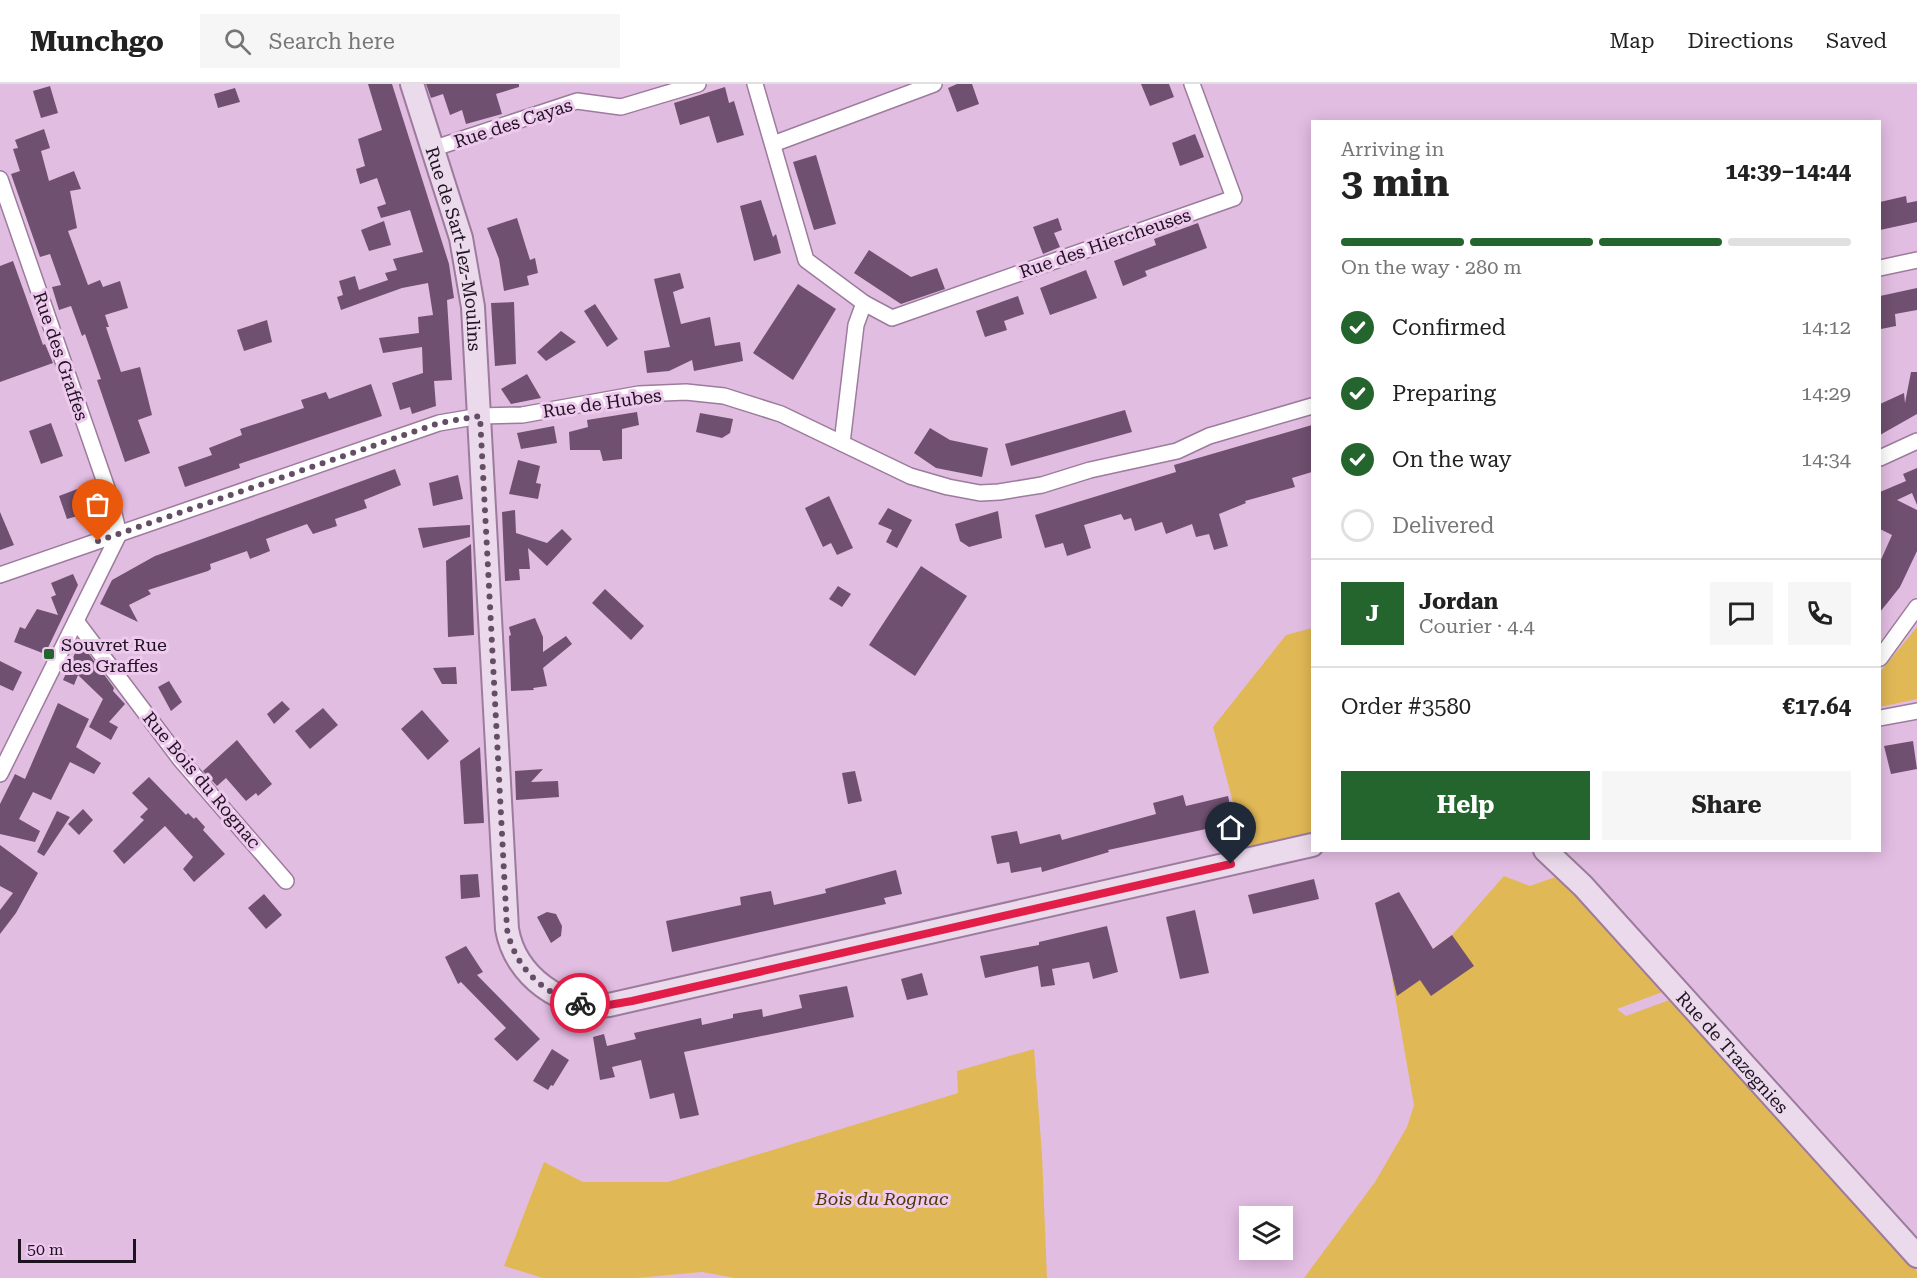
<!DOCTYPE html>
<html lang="en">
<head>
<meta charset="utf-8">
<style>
  :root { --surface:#fff; --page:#f6f6f6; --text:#222; --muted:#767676; --line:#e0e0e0; --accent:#24652e }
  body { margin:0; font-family:"Roboto Serif",serif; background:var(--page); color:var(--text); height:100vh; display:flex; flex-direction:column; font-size:22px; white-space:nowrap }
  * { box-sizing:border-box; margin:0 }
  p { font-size:20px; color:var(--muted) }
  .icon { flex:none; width:33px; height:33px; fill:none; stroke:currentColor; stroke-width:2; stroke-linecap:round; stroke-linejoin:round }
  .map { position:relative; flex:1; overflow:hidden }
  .sheet { position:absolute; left:1311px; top:36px; width:570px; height:732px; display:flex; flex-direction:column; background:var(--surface); border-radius:0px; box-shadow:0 3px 15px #0003 }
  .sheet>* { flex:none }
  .buttons { position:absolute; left:1239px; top:1122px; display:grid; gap:12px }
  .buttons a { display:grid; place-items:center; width:54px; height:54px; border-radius:0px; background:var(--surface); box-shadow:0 3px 15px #0003; font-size:30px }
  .scale { position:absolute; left:18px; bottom:15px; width:118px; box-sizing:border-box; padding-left:6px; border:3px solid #201321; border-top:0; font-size:16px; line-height:21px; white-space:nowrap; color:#201321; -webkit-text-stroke:4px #efcaef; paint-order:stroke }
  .pin { position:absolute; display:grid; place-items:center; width:51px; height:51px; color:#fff; margin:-62px -26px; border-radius:50% 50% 50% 0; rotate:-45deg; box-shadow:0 0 6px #0007 }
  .pin .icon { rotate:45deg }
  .courier { position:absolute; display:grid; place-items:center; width:60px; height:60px; margin:-30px; border:4px solid #e11d48; border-radius:50%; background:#fff; color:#222; box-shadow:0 2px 8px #0007 }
  .overview em { font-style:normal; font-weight:700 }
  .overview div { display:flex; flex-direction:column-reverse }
  .overview { display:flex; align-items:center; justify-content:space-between; height:102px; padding:0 30px }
  h1 { font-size:39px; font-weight:700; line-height:45px }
  .bar { display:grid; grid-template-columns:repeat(4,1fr); gap:9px 6px; align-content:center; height:72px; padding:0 30px }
  .bar i { height:8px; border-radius:4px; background:var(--line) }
  .bar .selected { background:var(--accent) }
  .bar p { grid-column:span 4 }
  .line { display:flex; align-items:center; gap:15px; padding:0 30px; border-top:2px solid var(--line) }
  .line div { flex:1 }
  .round { display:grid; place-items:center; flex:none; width:63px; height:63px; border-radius:0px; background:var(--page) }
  ol { padding:0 30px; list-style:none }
  li { display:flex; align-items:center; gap:18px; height:66px }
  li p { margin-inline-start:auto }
  li .icon { padding:6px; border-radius:50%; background:var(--accent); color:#fff; stroke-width:4 }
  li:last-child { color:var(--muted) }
  li i { width:33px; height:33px; border:3px solid var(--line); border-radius:50% }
  .button { display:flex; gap:12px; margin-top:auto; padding:12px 30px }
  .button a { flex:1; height:69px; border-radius:0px; background:var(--accent); color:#fff; font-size:24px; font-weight:700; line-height:69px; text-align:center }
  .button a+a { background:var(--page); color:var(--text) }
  header { display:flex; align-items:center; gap:36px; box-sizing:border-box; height:84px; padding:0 30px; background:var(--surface); border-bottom:2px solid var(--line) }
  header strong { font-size:28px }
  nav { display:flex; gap:33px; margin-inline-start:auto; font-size:21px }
  .search { width:420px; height:54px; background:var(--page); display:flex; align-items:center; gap:15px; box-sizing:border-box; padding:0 21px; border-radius:0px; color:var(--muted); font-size:22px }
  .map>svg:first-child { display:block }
  .green { fill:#e1b856 }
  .building { fill:#705070 }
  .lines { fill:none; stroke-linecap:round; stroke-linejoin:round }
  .street-casing { stroke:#9d7b9d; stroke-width:18 }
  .secondary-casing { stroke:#9d7b9d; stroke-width:26 }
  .street { stroke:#fff; stroke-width:15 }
  .secondary { stroke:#ebdaec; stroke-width:22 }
  .done { stroke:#644e65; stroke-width:6; stroke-dasharray:0 10.8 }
  .route { stroke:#e11d48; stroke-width:8 }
  .poi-dot { fill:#24652e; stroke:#efcaef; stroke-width:2 }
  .labels { text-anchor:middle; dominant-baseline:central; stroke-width:6; stroke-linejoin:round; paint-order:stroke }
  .street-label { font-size:18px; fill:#201321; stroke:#efcaef }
  .poi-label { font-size:18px; fill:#201321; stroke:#efcaef; text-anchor:start }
  .park-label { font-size:18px; font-style:italic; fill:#4c3800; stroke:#efcaef }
</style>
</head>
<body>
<header>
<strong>Munchgo</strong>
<div class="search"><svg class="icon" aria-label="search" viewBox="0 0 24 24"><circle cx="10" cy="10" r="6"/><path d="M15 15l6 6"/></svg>Search here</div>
<nav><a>Map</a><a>Directions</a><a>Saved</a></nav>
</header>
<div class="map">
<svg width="1917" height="1194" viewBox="0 0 1917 1194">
  <rect width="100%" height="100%" fill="#e2bde2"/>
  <!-- green -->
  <g class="green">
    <polygon points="1917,543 1917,615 1880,623 1880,588"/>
    <polygon points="1312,544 1312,751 1246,767 1213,643 1286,551"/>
    <polygon points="1504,792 1530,802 1558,792 1665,907 1617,925 1626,932 1672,915 1917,1187 1917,1194 1304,1194 1375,1098 1407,1043 1414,1021 1392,895 1452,851"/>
    <polygon points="1034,965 1042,1071 1047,1194 735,1194 702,1188 636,1194 543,1194 504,1182 544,1078 583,1098 668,1098 958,1009 957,987"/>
  </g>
  <!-- building -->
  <g class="building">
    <polygon points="368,0 392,0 449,180 454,214 447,216 452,296 434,297 436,322 412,330 410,323 400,326 392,299 423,289 422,263 383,269 379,254 419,249 418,233 433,231 428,199 402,204 341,226 337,213 343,211 339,197 355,192 359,206 388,196 385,189 397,186 393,175 423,168 410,126 381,134 377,123 386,120 377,94 360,100 356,85 365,82 358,55 382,46"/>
    <polygon points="426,0 519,0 519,3 496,10 502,30 466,40 462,26 450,31 443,10 431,14"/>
    <polygon points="957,0 972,0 979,20 957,28 948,4"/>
    <polygon points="1141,0 1169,0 1174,13 1150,22"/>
    <polygon points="50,2 58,29 41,34 33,7"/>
    <polygon points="725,3 729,19 734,17 744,51 717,59 709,32 680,41 674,19"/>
    <polygon points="235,4 240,18 218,24 214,10"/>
    <polygon points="44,45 50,64 41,67 49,97 74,87 81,105 70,107 77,144 68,147 88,201 100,196 103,203 120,197 128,224 105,231 109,243 106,243 121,288 140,283 152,331 138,336 150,369 125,378 97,296 101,295 85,250 82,252 71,222 59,226 52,203 61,201 50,170 40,173 11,90 20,87 13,65 18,64 15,56"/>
    <polygon points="1195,50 1204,73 1180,82 1172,59"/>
    <polygon points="816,71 836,140 814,146 793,78"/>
    <polygon points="1906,112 1907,119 1917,117 1917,138 1880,146 1880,118"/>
    <polygon points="761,116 773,153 776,150 781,169 754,177 740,122"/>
    <polygon points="517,134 530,176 535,174 538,189 527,192 529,201 504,207 499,175 487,144"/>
    <polygon points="1058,134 1062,146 1054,149 1060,163 1043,170 1033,143"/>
    <polygon points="384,137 391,161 369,167 361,146"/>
    <polygon points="1198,139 1207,164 1145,187 1147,192 1123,202 1114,177 1156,161 1154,155"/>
    <polygon points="869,166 911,193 937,184 945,205 901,220 854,189"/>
    <polygon points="13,177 43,261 45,260 53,279 0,298 0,182"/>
    <polygon points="1086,186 1097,214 1050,231 1040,204"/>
    <polygon points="680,189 684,204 673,208 681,240 710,233 715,262 740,258 743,277 694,287 692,276 669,287 647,289 644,267 670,263 654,195"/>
    <polygon points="798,200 836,225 793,296 753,269"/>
    <polygon points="1917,204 1917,226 1895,230 1896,242 1881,245 1880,212"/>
    <polygon points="1018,212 1024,230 1004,237 1007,246 985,253 976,227"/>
    <polygon points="514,218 516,280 495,282 491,219"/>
    <polygon points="595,220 618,255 607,263 584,227"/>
    <polygon points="267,236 272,258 244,267 237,246"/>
    <polygon points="561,247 576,258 546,277 537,268"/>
    <polygon points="1911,288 1917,288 1917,330 1880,351 1880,320 1904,309 1905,319"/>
    <polygon points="527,290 541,314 511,320 501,305"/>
    <polygon points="371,300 382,332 239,380 240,384 185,403 178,383 212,371 209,364 242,351 240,345 304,324 301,316 326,308 329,315"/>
    <polygon points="1125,326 1132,348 1011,382 1005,360"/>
    <polygon points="637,328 639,341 622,345 622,375 603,377 600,366 570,366 569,348 588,343 587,336"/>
    <polygon points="700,329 733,335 730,349 722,354 696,348"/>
    <polygon points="51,339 63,372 41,380 29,347"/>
    <polygon points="1312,341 1312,388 1292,394 1295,403 1245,417 1246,419 1219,430 1228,462 1214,466 1209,450 1196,453 1192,440 1166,450 1162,438 1135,447 1131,434 1124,436 1121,430 1084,441 1091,464 1067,472 1063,459 1045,464 1035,431 1176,388 1174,381"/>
    <polygon points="554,342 557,359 521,365 517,349"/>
    <polygon points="930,344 950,356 988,364 982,393 936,384 914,369"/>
    <polygon points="518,376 540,382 536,399 541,400 538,415 509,410"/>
    <polygon points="1917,384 1917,421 1912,409 1897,416 1917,426 1917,467 1900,503 1880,528 1880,478 1892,451 1880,445 1880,408 1906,397 1903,390"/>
    <polygon points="395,385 401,401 364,416 367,424 335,435 337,442 313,450 307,440 266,455 270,467 250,475 247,467 210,480 211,485 208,487 148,506 151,510 129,521 138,538 100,520 112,496 155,472"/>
    <polygon points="458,391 463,415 433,422 429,399"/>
    <polygon points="80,404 88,429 67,435 59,412"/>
    <polygon points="829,412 853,464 837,471 831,459 823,463 805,424"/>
    <polygon points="888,424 912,436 897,464 886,458 892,446 878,440"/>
    <polygon points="515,426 516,449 547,459 562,445 572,455 547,482 528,464 530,485 519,485 520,496 505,497 502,428"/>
    <polygon points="998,427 1002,454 969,463 960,457 955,440"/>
    <polygon points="0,428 14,461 0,466"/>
    <polygon points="470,441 470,453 423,464 418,444"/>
    <polygon points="471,460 474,551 448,553 446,477"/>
    <polygon points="921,482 967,512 915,592 869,561"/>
    <polygon points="73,490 78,501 45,570 14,558 20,543 25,545 37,525 58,531 51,513 56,511 51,499"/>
    <polygon points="838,502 851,510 842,523 829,515"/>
    <polygon points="605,505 644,542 631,556 592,519"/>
    <polygon points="535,534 543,553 543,568 566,552 572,560 543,584 547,602 533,604 534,606 511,607 509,552 511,551 509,543"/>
    <polygon points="80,558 114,604 113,607 125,620 109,638 118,643 111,656 89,643 103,615 78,591 74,601 63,596"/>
    <polygon points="0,577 22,588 13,607 0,601"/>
    <polygon points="456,583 457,600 442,600 433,584"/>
    <polygon points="169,597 182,618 171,627 158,603"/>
    <polygon points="282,617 290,625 274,640 267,630"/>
    <polygon points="58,619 89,635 76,663 101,679 94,690 70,678 51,716 33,708 19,735 40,747 35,758 0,750 0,720 15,690 25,695"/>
    <polygon points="323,624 338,641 310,665 295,647"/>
    <polygon points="422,626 449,657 428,676 401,645"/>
    <polygon points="237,656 272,700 258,712 256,709 246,717 226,694 217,702 203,687"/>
    <polygon points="1913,657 1917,685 1891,690 1884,662"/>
    <polygon points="480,663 484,739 464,740 460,677"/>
    <polygon points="543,685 531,698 558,697 559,713 516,716 515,687"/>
    <polygon points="855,687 862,717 848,720 842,689"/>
    <polygon points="149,693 186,731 188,729 194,735 196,733 205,743 203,746 225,770 194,798 183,785 193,773 165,742 124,780 113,767 144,736 140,733 148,725 132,709"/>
    <polygon points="1183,711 1186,722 1228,712 1234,739 1108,766 1109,768 1042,788 1041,783 1011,789 1009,778 997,780 991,752 1017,747 1020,760 1060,750 1062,756 1156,730 1153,719"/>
    <polygon points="83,725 93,736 79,751 68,740"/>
    <polygon points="57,727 70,733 44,772 37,768"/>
    <polygon points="0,761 38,789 16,829 0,850 0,826 13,809 0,802"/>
    <polygon points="896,786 902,810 884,814 886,820 672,868 666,837 741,821 740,813 771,807 774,821 826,809 825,805"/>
    <polygon points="478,790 480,813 461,815 460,791"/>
    <polygon points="1314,795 1319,815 1253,830 1248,811"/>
    <polygon points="1399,808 1433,865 1452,851 1474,882 1431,912 1420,896 1397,912 1375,819"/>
    <polygon points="264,810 282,831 266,845 248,824"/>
    <polygon points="1195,826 1209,889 1180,895 1166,833"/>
    <polygon points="547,828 556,830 562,842 561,852 551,859 537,833"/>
    <polygon points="1107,842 1118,888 1093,895 1089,878 1052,885 1055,901 1041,903 1038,882 985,894 980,872 1039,861 1039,858"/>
    <polygon points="466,862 483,888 477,891 540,955 517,977 494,955 506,944 461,898 458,900 445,873"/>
    <polygon points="922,889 928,911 907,916 901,895"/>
    <polygon points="847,902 854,933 684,968 699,1031 680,1035 674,1009 650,1015 641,976 612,983 615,993 600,996 593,953 604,950 607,962 636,955 634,949 701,934 702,941 733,934 733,930 762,925 763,933 802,924 799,911"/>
    <polygon points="552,965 569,976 553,1002 551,1001 548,1006 533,997"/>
  </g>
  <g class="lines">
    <!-- street casing -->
    <g class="street-casing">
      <g id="street">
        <polyline points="755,0 806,176 864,219 892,234 1234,114 1192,0"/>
        <polyline points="773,60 934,0"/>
        <polyline points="432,65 577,17 621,23 698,0"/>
        <polyline points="0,95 109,410 119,450"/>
        <polyline points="1880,184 1917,176"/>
        <polyline points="842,359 856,241 864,219"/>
        <polyline points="1880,374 1917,357"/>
        <polyline points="0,491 439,339 480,332 522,331 639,310 686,308 724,312 781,330 910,392 948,403 980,409 999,408 1042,401 1090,386 1177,367 1209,352 1312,322"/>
        <polyline points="76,537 180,675 286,797"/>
        <polyline points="1880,574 1917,523"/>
        <polyline points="1880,634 1917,627"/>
        <polyline points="0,690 119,450"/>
      </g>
    </g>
    <!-- secondary casing -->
    <g class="secondary-casing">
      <g id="secondary">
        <path id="s1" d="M412 0 461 154 473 223 507 845C515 892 562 926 609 921L1312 761"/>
        <path id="s2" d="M1545 766 1583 802 1917 1172"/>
      </g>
    </g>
    <!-- street -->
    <use href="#street" class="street"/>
    <!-- secondary -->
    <use href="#secondary" class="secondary"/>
  </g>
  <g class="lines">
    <!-- done -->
    <path class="done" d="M98 457 439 339 480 332 507 845C514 882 543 911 580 919"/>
    <!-- route -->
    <polyline class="route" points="580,919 603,922 632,917 1231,780"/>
  </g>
  <!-- markers -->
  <rect class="poi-dot" x="43" y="564" width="12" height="12" rx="3"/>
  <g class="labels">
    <!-- street labels -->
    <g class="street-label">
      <text transform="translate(513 39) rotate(-18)">Rue des Cayas</text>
      <text transform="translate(1105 159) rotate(-19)">Rue des Hiercheuses</text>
      <text stroke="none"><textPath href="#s1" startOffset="171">Rue de Sart-lez-Moulins</textPath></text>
      <text transform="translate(61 272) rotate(71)">Rue des Graffes</text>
      <text transform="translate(602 319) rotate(-8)">Rue de Hubes</text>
      <text transform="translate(202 696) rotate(50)">Rue Bois du Rognac</text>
      <text stroke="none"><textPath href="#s2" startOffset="276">Rue de Trazegnies</textPath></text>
    </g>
    <!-- poi labels -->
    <g class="poi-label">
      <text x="61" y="560">Souvret Rue<tspan x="61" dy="21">des Graffes</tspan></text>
    </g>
    <!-- park labels -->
    <g class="park-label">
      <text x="882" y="1114">Bois du Rognac</text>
    </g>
  </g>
</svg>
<div class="buttons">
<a><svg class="icon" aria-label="layers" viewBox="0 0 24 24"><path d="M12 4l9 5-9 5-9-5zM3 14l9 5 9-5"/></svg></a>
</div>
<div class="scale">50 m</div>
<div class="pin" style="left:98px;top:457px;background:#ea580c"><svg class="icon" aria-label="bag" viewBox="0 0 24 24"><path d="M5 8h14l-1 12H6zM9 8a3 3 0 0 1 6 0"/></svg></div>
<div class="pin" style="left:1231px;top:780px;background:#1f2937"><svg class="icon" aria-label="home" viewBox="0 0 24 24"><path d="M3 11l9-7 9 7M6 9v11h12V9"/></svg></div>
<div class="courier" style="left:580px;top:919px"><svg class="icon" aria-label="bike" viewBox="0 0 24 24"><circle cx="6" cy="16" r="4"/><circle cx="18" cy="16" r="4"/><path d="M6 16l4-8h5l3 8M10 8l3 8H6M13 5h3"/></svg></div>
<section class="sheet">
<div class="overview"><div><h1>3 min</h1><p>Arriving in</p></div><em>14:39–14:44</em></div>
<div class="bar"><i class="selected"></i><i class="selected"></i><i class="selected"></i><i></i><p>On the way · 280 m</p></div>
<ol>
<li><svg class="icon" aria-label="check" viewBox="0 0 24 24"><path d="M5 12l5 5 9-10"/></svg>Confirmed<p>14:12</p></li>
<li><svg class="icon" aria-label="check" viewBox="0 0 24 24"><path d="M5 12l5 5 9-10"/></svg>Preparing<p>14:29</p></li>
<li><svg class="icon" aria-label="check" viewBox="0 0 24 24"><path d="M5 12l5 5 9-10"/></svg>On the way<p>14:34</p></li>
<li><i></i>Delivered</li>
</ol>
<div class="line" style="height:108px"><b class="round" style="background:var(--accent);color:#fff">J</b><div><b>Jordan</b><p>Courier · 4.4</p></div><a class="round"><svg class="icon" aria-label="chat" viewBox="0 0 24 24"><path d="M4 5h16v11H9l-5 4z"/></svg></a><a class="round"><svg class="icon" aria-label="phone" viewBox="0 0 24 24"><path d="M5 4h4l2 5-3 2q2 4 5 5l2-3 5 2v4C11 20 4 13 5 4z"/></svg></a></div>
<div class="line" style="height:78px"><div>Order #3580</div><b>€17.64</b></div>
<div class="button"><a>Help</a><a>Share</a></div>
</section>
</div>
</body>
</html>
